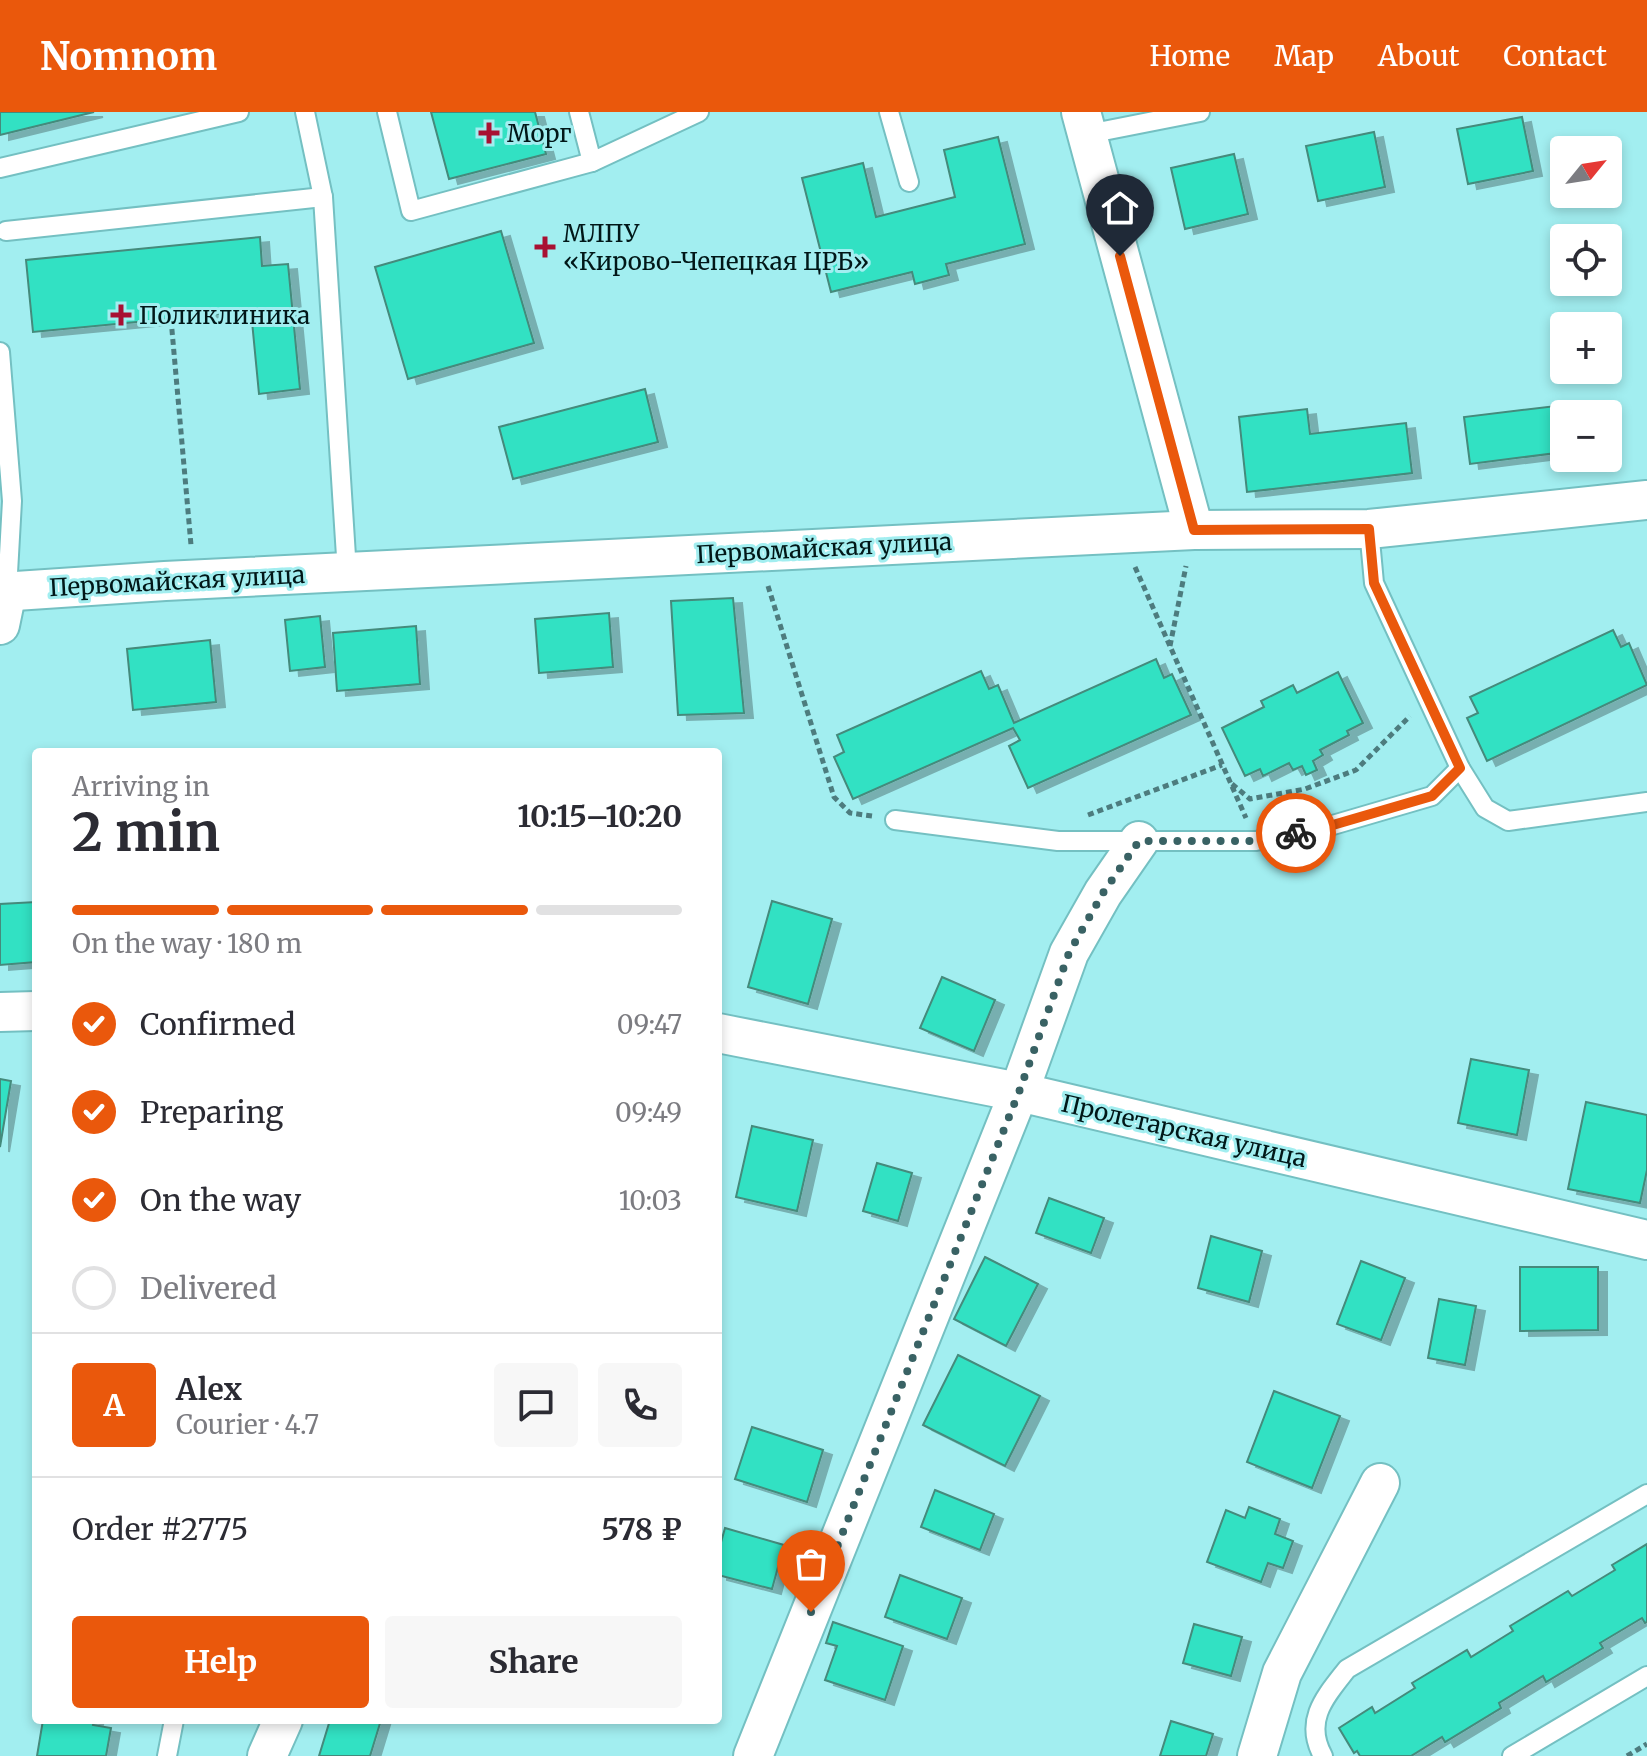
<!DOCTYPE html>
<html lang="en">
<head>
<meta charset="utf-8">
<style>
  :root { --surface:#fff; --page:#f7f7f7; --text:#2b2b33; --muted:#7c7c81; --line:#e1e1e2; --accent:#ea580c }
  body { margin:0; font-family:Merriweather,serif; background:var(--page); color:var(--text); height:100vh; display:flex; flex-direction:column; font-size:30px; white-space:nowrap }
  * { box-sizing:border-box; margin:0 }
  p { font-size:26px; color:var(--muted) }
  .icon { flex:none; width:44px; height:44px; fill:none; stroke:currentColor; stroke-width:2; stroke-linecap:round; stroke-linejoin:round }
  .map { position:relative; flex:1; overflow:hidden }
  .drawer { position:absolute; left:32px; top:636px; width:690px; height:976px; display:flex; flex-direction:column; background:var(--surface); border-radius:8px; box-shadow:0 4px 12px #0003 }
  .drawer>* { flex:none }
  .needle { width:52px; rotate:60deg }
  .tools { position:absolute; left:1550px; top:24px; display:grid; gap:16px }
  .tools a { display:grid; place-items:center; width:72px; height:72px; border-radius:8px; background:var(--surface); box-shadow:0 4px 12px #0003; font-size:40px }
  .pin { position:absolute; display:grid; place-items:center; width:68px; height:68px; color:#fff; margin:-82px -34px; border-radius:50% 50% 50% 0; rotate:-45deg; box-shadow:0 0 8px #0007 }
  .pin .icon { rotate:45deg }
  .courier { position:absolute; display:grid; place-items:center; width:80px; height:80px; margin:-40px; border:6px solid #ea580c; border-radius:50%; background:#fff; color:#222; box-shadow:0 2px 10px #0007 }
  .head em { font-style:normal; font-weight:700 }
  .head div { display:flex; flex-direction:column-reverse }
  .head { display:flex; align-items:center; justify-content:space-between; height:136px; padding:0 40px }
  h1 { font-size:52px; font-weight:700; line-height:60px }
  .bar { display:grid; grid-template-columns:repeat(4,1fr); gap:12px 8px; align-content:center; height:96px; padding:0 40px }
  .bar i { height:10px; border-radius:6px; background:var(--line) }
  .bar .active { background:var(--accent) }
  .bar p { grid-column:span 4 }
  .line { display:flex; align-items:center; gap:20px; padding:0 40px; border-top:2px solid var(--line) }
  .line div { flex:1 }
  .round { display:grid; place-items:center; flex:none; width:84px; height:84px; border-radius:8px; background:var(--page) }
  ol { padding:0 40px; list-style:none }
  li { display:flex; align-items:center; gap:24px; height:88px }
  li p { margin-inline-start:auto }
  li .icon { padding:8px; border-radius:50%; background:var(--accent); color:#fff; stroke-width:4 }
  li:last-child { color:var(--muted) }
  li i { width:44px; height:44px; border:4px solid var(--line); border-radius:50% }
  .primary-button { display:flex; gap:16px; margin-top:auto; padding:16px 40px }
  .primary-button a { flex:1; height:92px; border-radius:8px; background:var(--accent); color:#fff; font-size:32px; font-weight:700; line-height:92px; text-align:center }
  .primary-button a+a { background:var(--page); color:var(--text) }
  header { display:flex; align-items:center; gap:48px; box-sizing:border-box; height:112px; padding:0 40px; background:var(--accent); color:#fff }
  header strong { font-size:38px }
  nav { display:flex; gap:44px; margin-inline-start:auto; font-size:28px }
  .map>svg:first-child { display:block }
  .building { fill:#32e1c3; stroke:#448a7b; stroke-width:2; filter:url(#shadow) }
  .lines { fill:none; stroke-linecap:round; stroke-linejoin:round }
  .service-casing { stroke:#74c0c2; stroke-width:22 }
  .minor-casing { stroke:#74c0c2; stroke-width:42 }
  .path { stroke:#4d7c7e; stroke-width:5; stroke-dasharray:6 4; stroke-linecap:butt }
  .service { stroke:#fff; stroke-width:18 }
  .minor { stroke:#fff; stroke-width:38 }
  .done { stroke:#396264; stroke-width:8; stroke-dasharray:0 14.4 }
  .route { stroke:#ea580c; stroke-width:10 }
  .poi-dot { fill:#a81032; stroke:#a2eef0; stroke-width:3 }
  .labels { text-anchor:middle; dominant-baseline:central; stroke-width:6; stroke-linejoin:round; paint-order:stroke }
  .poi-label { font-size:24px; fill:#011718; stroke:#a2eef0; text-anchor:start }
  .street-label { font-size:24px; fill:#011718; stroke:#a2eef0 }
</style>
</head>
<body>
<header>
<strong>Nomnom</strong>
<nav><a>Home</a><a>Map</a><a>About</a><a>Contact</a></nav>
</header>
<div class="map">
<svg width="1647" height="1644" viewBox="0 0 1647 1644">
  <defs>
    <filter id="shadow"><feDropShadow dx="9" dy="5" stdDeviation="0" flood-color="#0004"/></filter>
  </defs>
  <rect width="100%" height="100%" fill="#a2eef0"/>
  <!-- building -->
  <g class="building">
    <polygon points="0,0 94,0 0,23"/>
    <polygon points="431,0 535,0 546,42 449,67"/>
    <polygon points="1522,5 1533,59 1468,72 1457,17"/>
    <polygon points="1374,20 1385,75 1318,89 1306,34"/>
    <polygon points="998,25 1025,132 946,152 949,163 915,172 912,160 831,180 802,66 863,51 876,105 955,85 944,38"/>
    <polygon points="1234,42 1248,102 1185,117 1171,56"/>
    <polygon points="501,119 534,231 408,267 375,155"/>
    <polygon points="260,125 262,154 288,152 300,277 259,282 251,199 33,220 26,148"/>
    <polygon points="645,277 658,330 513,367 499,315"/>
    <polygon points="1581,291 1582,302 1564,302 1564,340 1470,352 1464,305"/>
    <polygon points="1307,297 1310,322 1406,311 1412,361 1247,380 1239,305"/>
    <polygon points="733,486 744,601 678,603 671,489"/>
    <polygon points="609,501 613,555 539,561 535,507"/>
    <polygon points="320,504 325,555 290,559 285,508"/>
    <polygon points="416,514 420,572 337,579 333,521"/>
    <polygon points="1613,518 1621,535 1629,531 1647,573 1487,649 1467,606 1478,601 1470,585"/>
    <polygon points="210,528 216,590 133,598 127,537"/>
    <polygon points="1156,547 1164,566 1172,562 1191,603 1028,676 1009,634 1020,628 1013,616 853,687 834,645 844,640 837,623 981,559 989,577 998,573 1014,611"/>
    <polygon points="1338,560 1363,611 1347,619 1349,623 1320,638 1323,643 1313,649 1317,658 1306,663 1302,654 1293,658 1289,651 1263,664 1260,657 1245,664 1222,616 1264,595 1261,589 1293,573 1297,581"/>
    <polygon points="772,789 832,807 808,892 748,875"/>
    <polygon points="36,790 36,850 0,853 0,792"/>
    <polygon points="942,865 995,888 974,939 920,916"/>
    <polygon points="1471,947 1529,958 1517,1023 1458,1011"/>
    <polygon points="0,967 11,969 0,1035"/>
    <polygon points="1586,990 1647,1003 1647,1058 1640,1091 1568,1077"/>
    <polygon points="752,1014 813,1028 797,1099 736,1085"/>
    <polygon points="877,1051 912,1061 898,1109 863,1099"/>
    <polygon points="1049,1086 1104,1106 1091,1141 1036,1121"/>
    <polygon points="1211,1124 1262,1139 1249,1190 1198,1176"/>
    <polygon points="985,1145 1038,1172 1006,1234 954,1207"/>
    <polygon points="1361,1149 1405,1166 1381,1228 1337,1212"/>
    <polygon points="1520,1155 1598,1155 1598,1218 1520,1219"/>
    <polygon points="1439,1187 1476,1194 1465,1253 1428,1246"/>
    <polygon points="958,1243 1040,1284 1005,1354 923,1313"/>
    <polygon points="1274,1279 1340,1304 1312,1376 1247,1350"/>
    <polygon points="752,1315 823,1338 807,1390 735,1367"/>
    <polygon points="935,1378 994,1402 980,1438 921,1415"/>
    <polygon points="1249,1395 1280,1407 1275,1422 1293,1429 1283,1456 1268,1451 1261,1470 1207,1450 1226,1398 1245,1406"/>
    <polygon points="725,1416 784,1433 772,1477 718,1463 718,1441"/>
    <polygon points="1647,1432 1647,1510 1645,1511 1642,1506 1600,1531 1603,1536 1546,1570 1543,1564 1499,1591 1501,1596 1445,1630 1442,1625 1411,1644 1360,1644 1357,1639 1354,1641 1339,1616 1372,1595 1375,1601 1415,1576 1412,1571 1467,1538 1471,1545 1513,1519 1510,1514 1568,1479 1572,1484 1615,1458 1612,1453"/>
    <polygon points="900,1463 962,1486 947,1527 885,1505"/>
    <polygon points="833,1510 903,1534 885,1588 825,1568 837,1534 826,1531"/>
    <polygon points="1194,1512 1242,1525 1231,1564 1183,1551"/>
    <polygon points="43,1608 94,1608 93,1613 111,1616 106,1644 37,1644"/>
    <polygon points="330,1608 381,1608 370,1644 319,1644"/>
    <polygon points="1171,1609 1213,1622 1206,1644 1160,1644"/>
  </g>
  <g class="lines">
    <!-- service casing -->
    <g class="service-casing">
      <g id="service">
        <polyline points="305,0 323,85 347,460"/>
        <polyline points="387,0 411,99 592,50 699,0"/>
        <polyline points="579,0 592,50"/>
        <polyline points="889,0 909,70"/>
        <polyline points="1088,22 1200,0"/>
        <polyline points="0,56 239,0"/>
        <polyline points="6,119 323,85"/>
        <polyline points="0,240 12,389 7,479"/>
        <polyline points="1369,417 1374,471 1460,656 1485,696 1508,709 1647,690"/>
        <polyline points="895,708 1058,729 1256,729 1326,715 1432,684 1460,656"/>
        <polyline points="167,1644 174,1608"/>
        <path d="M1323 1644C1303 1608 1326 1584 1347 1557L1647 1382"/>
        <polyline points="1512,1644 1647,1564"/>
      </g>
    </g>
    <!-- minor casing -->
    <g class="minor-casing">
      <g id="minor">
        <polyline points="1081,0 1194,418"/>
        <polyline points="0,480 165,469 1194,418 1369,417 1647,388"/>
        <polyline points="0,513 7,479"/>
        <polyline points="0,900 36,899"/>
        <polyline points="718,921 1019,980 1647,1128"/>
        <polyline points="267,1644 283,1608"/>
        <polyline points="753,1644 1019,980 1069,841 1103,781 1139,729"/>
        <polyline points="1257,1644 1282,1561 1380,1371"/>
      </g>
    </g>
    <!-- path -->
    <g class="path">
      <polyline points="171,207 191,433"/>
      <polyline points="1135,455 1246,706"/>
      <polyline points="768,474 834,685 850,701 872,704"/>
      <polyline points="1170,534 1186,454"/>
      <polyline points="1232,672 1250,687 1305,677 1356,658 1410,604"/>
      <polyline points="1088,703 1222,653"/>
      <polyline points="1627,1644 1647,1632"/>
    </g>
    <!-- service -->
    <use href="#service" class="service"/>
    <!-- minor -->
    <use href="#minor" class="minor"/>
  </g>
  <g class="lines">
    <!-- done -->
    <polyline class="done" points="811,1500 1019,980 1069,841 1103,781 1139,729 1256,729 1296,721"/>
    <!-- route -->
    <polyline class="route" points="1120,144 1194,418 1369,417 1374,471 1460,656 1432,684 1326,715 1296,721"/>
  </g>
  <!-- markers -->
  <g class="poi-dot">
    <path d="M485 9h8v8h8v8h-8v8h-8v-8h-8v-8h8z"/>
    <path d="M541 123h8v8h8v8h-8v8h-8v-8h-8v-8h8z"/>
    <path d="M117 191h8v8h8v8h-8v8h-8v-8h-8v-8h8z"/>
  </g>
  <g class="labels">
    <!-- poi labels -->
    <g class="poi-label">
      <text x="507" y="21">Морг</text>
      <text x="563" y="121">МЛПУ<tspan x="563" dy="28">«Кирово-Чепецкая ЦРБ»</tspan></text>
      <text x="139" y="203">Поликлиника</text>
    </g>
    <!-- street labels -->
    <g class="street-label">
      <text transform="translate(824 436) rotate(-3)">Первомайская улица</text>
      <text transform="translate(177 469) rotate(-3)">Первомайская улица</text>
      <text transform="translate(1184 1019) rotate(13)">Пролетарская улица</text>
    </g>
  </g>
</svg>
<div class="tools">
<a><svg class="needle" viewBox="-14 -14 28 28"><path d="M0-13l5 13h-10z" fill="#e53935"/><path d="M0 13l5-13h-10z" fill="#7c7c81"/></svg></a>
<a><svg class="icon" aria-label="locate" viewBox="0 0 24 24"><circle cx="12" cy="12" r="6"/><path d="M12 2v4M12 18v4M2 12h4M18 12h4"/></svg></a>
<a>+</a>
<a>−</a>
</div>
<div class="pin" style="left:811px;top:1500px;background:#ea580c"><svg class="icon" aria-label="bag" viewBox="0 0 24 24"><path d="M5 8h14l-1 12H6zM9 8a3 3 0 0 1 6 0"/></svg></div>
<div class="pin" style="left:1120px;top:144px;background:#1f2937"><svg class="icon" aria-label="home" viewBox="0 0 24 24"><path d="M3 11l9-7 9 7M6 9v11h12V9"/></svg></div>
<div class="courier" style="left:1296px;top:721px"><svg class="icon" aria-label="bike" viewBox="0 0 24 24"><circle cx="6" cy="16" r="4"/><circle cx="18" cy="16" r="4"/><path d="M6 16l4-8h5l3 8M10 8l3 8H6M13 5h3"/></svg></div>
<section class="drawer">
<div class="head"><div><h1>2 min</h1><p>Arriving in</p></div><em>10:15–10:20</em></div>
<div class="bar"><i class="active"></i><i class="active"></i><i class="active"></i><i></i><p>On the way · 180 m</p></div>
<ol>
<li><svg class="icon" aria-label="check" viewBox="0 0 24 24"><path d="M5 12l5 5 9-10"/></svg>Confirmed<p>09:47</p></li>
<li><svg class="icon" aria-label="check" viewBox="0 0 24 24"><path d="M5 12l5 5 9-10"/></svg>Preparing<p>09:49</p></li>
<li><svg class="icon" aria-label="check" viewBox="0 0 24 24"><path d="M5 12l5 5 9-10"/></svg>On the way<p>10:03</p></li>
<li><i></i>Delivered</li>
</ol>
<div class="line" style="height:144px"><b class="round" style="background:var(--accent);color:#fff">A</b><div><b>Alex</b><p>Courier · 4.7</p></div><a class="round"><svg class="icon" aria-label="chat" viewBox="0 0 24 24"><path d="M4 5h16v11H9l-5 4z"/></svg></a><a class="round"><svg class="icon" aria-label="phone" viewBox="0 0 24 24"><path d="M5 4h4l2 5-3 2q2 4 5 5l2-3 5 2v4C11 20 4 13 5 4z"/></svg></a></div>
<div class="line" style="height:104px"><div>Order #2775</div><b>578 ₽</b></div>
<div class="primary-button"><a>Help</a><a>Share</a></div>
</section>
</div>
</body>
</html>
